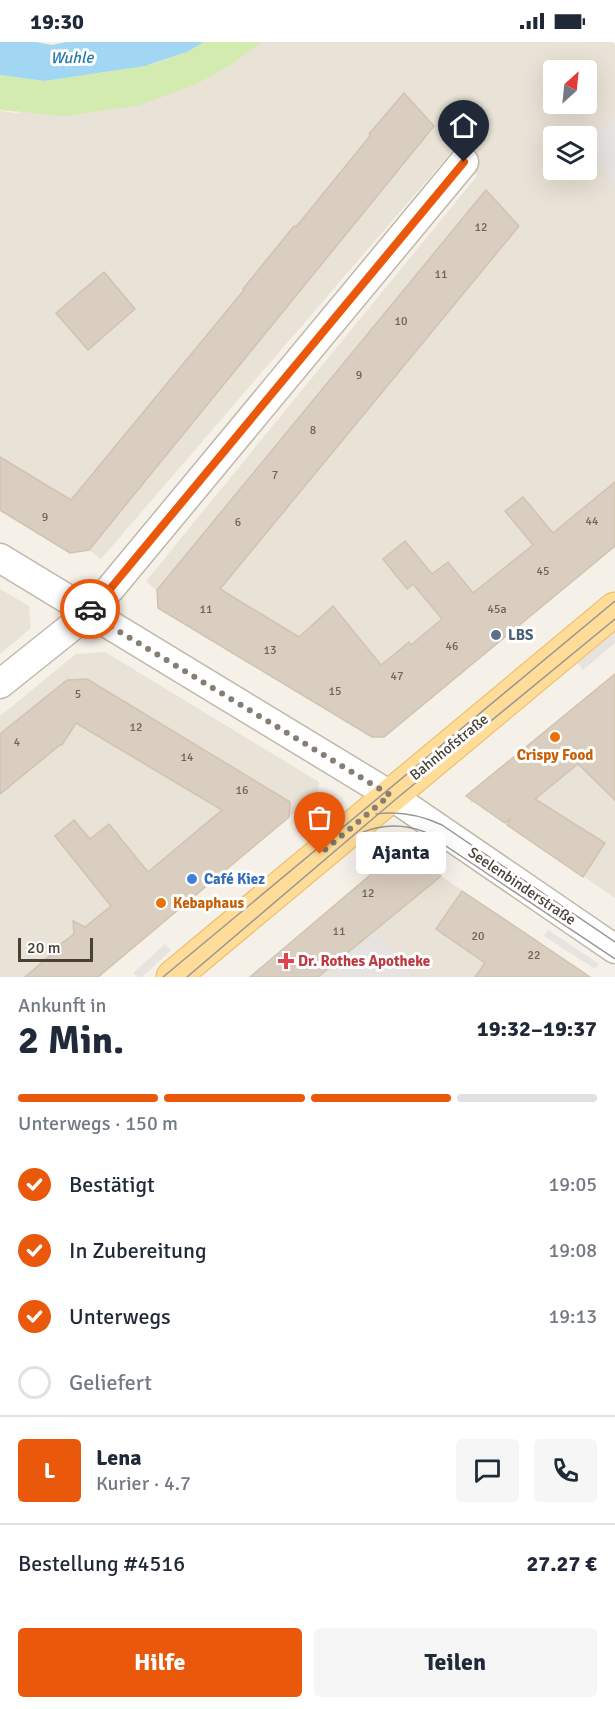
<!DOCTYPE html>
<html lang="de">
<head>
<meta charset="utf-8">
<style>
  :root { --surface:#fff; --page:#f6f6f7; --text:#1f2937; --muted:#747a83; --line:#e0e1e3; --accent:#ea580c }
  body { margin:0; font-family:Signika,sans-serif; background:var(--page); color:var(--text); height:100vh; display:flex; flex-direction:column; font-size:22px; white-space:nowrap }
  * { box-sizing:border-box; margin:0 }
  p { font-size:20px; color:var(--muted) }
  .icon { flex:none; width:33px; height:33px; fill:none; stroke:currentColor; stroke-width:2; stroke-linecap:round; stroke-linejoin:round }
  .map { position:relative; height:935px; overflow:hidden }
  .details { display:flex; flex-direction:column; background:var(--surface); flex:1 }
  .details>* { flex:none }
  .needle { width:39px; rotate:27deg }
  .controls { position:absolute; left:543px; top:18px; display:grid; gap:12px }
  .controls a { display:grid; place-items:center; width:54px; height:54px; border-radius:6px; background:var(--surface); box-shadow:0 6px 24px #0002; font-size:30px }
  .scale { position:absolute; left:18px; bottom:15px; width:75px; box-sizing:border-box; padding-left:6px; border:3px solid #494136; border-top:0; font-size:16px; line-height:21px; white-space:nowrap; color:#494136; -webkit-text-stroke:4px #fff; paint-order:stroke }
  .pin { position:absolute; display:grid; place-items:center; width:51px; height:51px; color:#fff; margin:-62px -26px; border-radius:50% 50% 50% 0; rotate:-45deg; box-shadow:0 0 6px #0007 }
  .pin .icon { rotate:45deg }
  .courier { position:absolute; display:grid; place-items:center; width:60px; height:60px; margin:-30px; border:4px solid #ea580c; border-radius:50%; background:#fff; color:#222; box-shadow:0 2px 8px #0007 }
  .bubble { position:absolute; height:42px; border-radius:6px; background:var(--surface); box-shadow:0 6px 24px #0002; font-size:20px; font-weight:700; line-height:42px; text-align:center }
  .head em { font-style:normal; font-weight:700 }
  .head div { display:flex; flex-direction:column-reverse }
  .head { display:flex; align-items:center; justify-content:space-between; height:102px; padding:0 18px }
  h1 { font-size:39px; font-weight:700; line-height:45px }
  .bar { display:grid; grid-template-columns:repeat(4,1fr); gap:9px 6px; align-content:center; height:72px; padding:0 18px }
  .bar i { height:8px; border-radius:4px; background:var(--line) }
  .bar .on { background:var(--accent) }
  .bar p { grid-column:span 4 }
  .line { display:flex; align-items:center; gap:15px; padding:0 18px; border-top:2px solid var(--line) }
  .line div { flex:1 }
  .round { display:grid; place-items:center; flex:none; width:63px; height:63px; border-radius:6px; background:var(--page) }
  ol { padding:0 18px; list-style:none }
  li { display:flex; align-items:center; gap:18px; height:66px }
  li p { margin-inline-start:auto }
  li .icon { padding:6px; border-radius:50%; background:var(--accent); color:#fff; stroke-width:4 }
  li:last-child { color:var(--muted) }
  li i { width:33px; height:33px; border:3px solid var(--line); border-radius:50% }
  .primary-button { display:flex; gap:12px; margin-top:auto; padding:12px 18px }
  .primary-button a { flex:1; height:69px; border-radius:6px; background:var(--accent); color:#fff; font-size:24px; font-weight:700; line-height:69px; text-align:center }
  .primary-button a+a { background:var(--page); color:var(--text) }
  .status { display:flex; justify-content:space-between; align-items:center; height:42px; padding:0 30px; background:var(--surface); direction:ltr }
  .status svg { height:16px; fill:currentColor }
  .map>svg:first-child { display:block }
  .residential { fill:#e9e2d6; fill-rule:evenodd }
  .green { fill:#d3ebaf }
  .parking { fill:#e6e3e0 }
  .water { fill:#a2d7f4 }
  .building { fill:#dacec0; stroke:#d2c3b0; stroke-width:1.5 }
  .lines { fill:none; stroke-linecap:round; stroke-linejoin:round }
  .minor-casing { stroke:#c1b8aa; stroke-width:31 }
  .major-casing { stroke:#eaba61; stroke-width:35 }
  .minor { stroke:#fff; stroke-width:28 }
  .major { stroke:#ffdc97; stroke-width:33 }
  .tram { stroke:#989898; stroke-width:1.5 }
  .done { stroke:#857e74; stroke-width:6; stroke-dasharray:0 10.8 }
  .route { stroke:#ea580c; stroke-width:8 }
  .service-dot { fill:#5c6f8a; stroke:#fff; stroke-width:2 }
  .food-dot { fill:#e8710a; stroke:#fff; stroke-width:2 }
  .shop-dot { fill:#3f7fe0; stroke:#fff; stroke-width:2 }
  .health-dot { fill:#e0444e; stroke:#fff; stroke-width:2 }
  .labels { text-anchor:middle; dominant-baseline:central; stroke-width:6; stroke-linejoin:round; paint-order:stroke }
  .number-label { font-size:12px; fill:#6d6458 }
  .service-label { font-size:15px; font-weight:bold; fill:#4e5e75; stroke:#fff; text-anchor:start }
  .street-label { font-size:15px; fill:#494136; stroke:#fff }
  .food-label { font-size:15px; font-weight:bold; fill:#c56008; stroke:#fff }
  .shop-label { font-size:15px; font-weight:bold; fill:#366cbe; stroke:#fff; text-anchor:start }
  .health-label { font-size:15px; font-weight:bold; fill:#be3a42; stroke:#fff; text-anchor:start }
  .water-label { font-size:16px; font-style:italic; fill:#2779aa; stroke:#fff }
</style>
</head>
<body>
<div class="status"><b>19:30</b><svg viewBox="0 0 49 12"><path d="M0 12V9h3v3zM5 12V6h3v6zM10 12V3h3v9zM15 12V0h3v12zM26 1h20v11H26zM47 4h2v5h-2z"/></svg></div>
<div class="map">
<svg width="615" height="935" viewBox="0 0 615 935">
  <rect width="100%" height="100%" fill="#f5f0e8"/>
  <!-- residential -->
  <g class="residential">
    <path d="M262 0H612L615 3V504L384 695H372L157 549 146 539 477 134 454 107 101 517 89 508 70 511 0 468V69L16 71 197 42 234 21ZM554 28H586V62H554ZM554 94H586V128H554Z"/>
    <polygon points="0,547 29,564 31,586 0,612"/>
    <polygon points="105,610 319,740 318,751 112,921 113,923 98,935 0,935 0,674 76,612"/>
    <polygon points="615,632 615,856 475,760 470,761 471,748 474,748"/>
    <polygon points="398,806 407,808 407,811 590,935 250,935 397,811"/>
  </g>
  <!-- green -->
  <polygon class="green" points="204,0 262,0 234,21 197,42 140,63 66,74 0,68 0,33 45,39 106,30 153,22 187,10"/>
  <!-- parking -->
  <g class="parking">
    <polygon points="615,77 615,143 587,105 586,99"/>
    <polygon points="615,590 615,601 583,628 578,621"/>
    <polygon points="548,888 599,922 595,927 544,894"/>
    <polygon points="375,889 411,932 407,935 341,935 332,924"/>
    <polygon points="165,902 171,908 142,935 137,935 133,931"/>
  </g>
  <!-- water -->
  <polygon class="water" points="0,0 36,0 52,3 66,0 204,0 187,10 145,24 45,39 0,33"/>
  <!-- building -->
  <g class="building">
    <polygon points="404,51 434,84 89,508 70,511 0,468 0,415 71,458 244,248 243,247 294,184 296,185 370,94 369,92"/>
    <polygon points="486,148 519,184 220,547 299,595 333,564 381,623 409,600 411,603 442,577 413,542 407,547 383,517 405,499 432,532 448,520 473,551 533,503 505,469 523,455 553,491 615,440 615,504 384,695 372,695 158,566 157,548"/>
    <polygon points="104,230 135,267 88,308 56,271"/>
    <polygon points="615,632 615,758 578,722 535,757 605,801 583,835 507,783 511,776 505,781 466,754"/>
    <polygon points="87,637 290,760 289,775 98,935 25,935 53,911 53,908 74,892 73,879 85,885 111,864 55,794 74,778 90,797 109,782 148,830 222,768 76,681 62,703 60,703 0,752 0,692 67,638"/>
    <polygon points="401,807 441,834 318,935 250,935"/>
    <polygon points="462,849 525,891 590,935 475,935 485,921 436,887"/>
  </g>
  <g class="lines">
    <!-- minor casing -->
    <g class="minor-casing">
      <g id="minor">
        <polyline points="0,516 390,753 615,907"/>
        <polyline points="0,642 70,586 110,547 464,120"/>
      </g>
    </g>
    <!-- major casing -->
    <g class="major-casing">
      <polyline id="major" points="173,935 615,567"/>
    </g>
    <!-- minor -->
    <use href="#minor" class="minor"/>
    <!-- major -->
    <use href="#major" class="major"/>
    <!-- tram -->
    <g class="tram">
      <path d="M376 772C399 769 421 773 442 783L615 900"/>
      <path d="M361 791C382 782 404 782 425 790L615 917"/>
      <polyline points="163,935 615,559"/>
      <polyline points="187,935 396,757 615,577"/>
    </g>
  </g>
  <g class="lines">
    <!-- done -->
    <polyline class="done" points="90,567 87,570 390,753 320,812"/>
    <!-- route -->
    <polyline class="route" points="90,567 110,547 464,120"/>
  </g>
  <!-- markers -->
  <circle class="service-dot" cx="496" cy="593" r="6"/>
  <g class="food-dot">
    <circle cx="555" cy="695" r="6"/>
    <circle cx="161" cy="861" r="6"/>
  </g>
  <circle class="shop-dot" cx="192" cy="837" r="6"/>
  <path class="health-dot" d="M283 910h6v6h6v6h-6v6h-6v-6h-6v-6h6z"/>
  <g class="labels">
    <!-- number labels -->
    <g class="number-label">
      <text x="481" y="185">12</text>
      <text x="441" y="232">11</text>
      <text x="401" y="279">10</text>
      <text x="359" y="333">9</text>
      <text x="313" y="388">8</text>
      <text x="275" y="433">7</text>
      <text x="45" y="475">9</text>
      <text x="592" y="479">44</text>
      <text x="238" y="480">6</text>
      <text x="543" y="529">45</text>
      <text x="206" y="567">11</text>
      <text x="497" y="567">45a</text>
      <text x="452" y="604">46</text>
      <text x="270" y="608">13</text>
      <text x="397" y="634">47</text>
      <text x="335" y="649">15</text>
      <text x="78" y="652">5</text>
      <text x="136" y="685">12</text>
      <text x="17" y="700">4</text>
      <text x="187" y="715">14</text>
      <text x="242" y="748">16</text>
      <text x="368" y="851">12</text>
      <text x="339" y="889">11</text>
      <text x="478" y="894">20</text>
      <text x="534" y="913">22</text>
    </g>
    <!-- service labels -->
    <g class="service-label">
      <text x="508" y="593">LBS</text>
    </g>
    <!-- street labels -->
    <g class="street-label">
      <text transform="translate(449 705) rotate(-39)">Bahnhofstraße</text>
      <text transform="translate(522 844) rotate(34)">Seelenbinderstraße</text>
    </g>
    <!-- food labels -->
    <g class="food-label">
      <text x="555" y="713">Crispy Food</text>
      <text x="173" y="861" text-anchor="start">Kebaphaus</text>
    </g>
    <!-- shop labels -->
    <g class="shop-label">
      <text x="204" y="837">Café Kiez</text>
    </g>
    <!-- health labels -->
    <g class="health-label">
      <text x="298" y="919">Dr. Rothes Apotheke</text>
    </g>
    <!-- water labels -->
    <g class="water-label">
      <text transform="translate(72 16) rotate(-1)">Wuhle</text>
    </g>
  </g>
</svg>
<div class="controls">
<a><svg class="needle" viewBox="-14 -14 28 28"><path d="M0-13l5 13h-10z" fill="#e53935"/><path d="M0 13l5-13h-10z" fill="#747a83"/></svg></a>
<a><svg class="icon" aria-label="layers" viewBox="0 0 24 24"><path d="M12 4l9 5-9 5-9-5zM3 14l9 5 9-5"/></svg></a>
</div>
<div class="scale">20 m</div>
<div class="pin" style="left:320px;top:812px;background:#ea580c"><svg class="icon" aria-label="bag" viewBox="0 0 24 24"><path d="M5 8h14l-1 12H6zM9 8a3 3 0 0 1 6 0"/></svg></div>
<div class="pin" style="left:464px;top:120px;background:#1f2937"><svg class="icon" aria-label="home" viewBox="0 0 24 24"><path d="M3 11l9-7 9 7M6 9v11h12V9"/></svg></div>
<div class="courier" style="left:90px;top:567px"><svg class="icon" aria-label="car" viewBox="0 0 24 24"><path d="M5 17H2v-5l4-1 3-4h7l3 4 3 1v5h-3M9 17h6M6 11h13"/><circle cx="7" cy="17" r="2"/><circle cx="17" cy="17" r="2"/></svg></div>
<div class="bubble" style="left:356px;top:790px;width:90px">Ajanta</div>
</div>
<section class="details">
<div class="head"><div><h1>2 Min.</h1><p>Ankunft in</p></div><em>19:32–19:37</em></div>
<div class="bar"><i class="on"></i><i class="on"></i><i class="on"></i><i></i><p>Unterwegs · 150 m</p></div>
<ol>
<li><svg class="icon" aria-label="check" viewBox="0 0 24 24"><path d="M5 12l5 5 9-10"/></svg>Bestätigt<p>19:05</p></li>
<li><svg class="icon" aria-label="check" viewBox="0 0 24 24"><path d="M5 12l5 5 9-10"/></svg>In Zubereitung<p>19:08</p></li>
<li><svg class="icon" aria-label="check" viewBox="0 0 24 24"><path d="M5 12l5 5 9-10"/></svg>Unterwegs<p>19:13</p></li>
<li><i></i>Geliefert</li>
</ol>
<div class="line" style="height:108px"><b class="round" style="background:var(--accent);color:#fff">L</b><div><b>Lena</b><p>Kurier · 4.7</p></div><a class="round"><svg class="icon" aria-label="chat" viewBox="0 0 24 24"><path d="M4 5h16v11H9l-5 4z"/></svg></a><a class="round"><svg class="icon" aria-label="phone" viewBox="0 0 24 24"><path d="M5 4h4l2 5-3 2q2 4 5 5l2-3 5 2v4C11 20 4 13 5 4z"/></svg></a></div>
<div class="line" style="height:78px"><div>Bestellung #4516</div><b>27.27 €</b></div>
<div class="primary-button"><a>Hilfe</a><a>Teilen</a></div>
</section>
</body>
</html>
